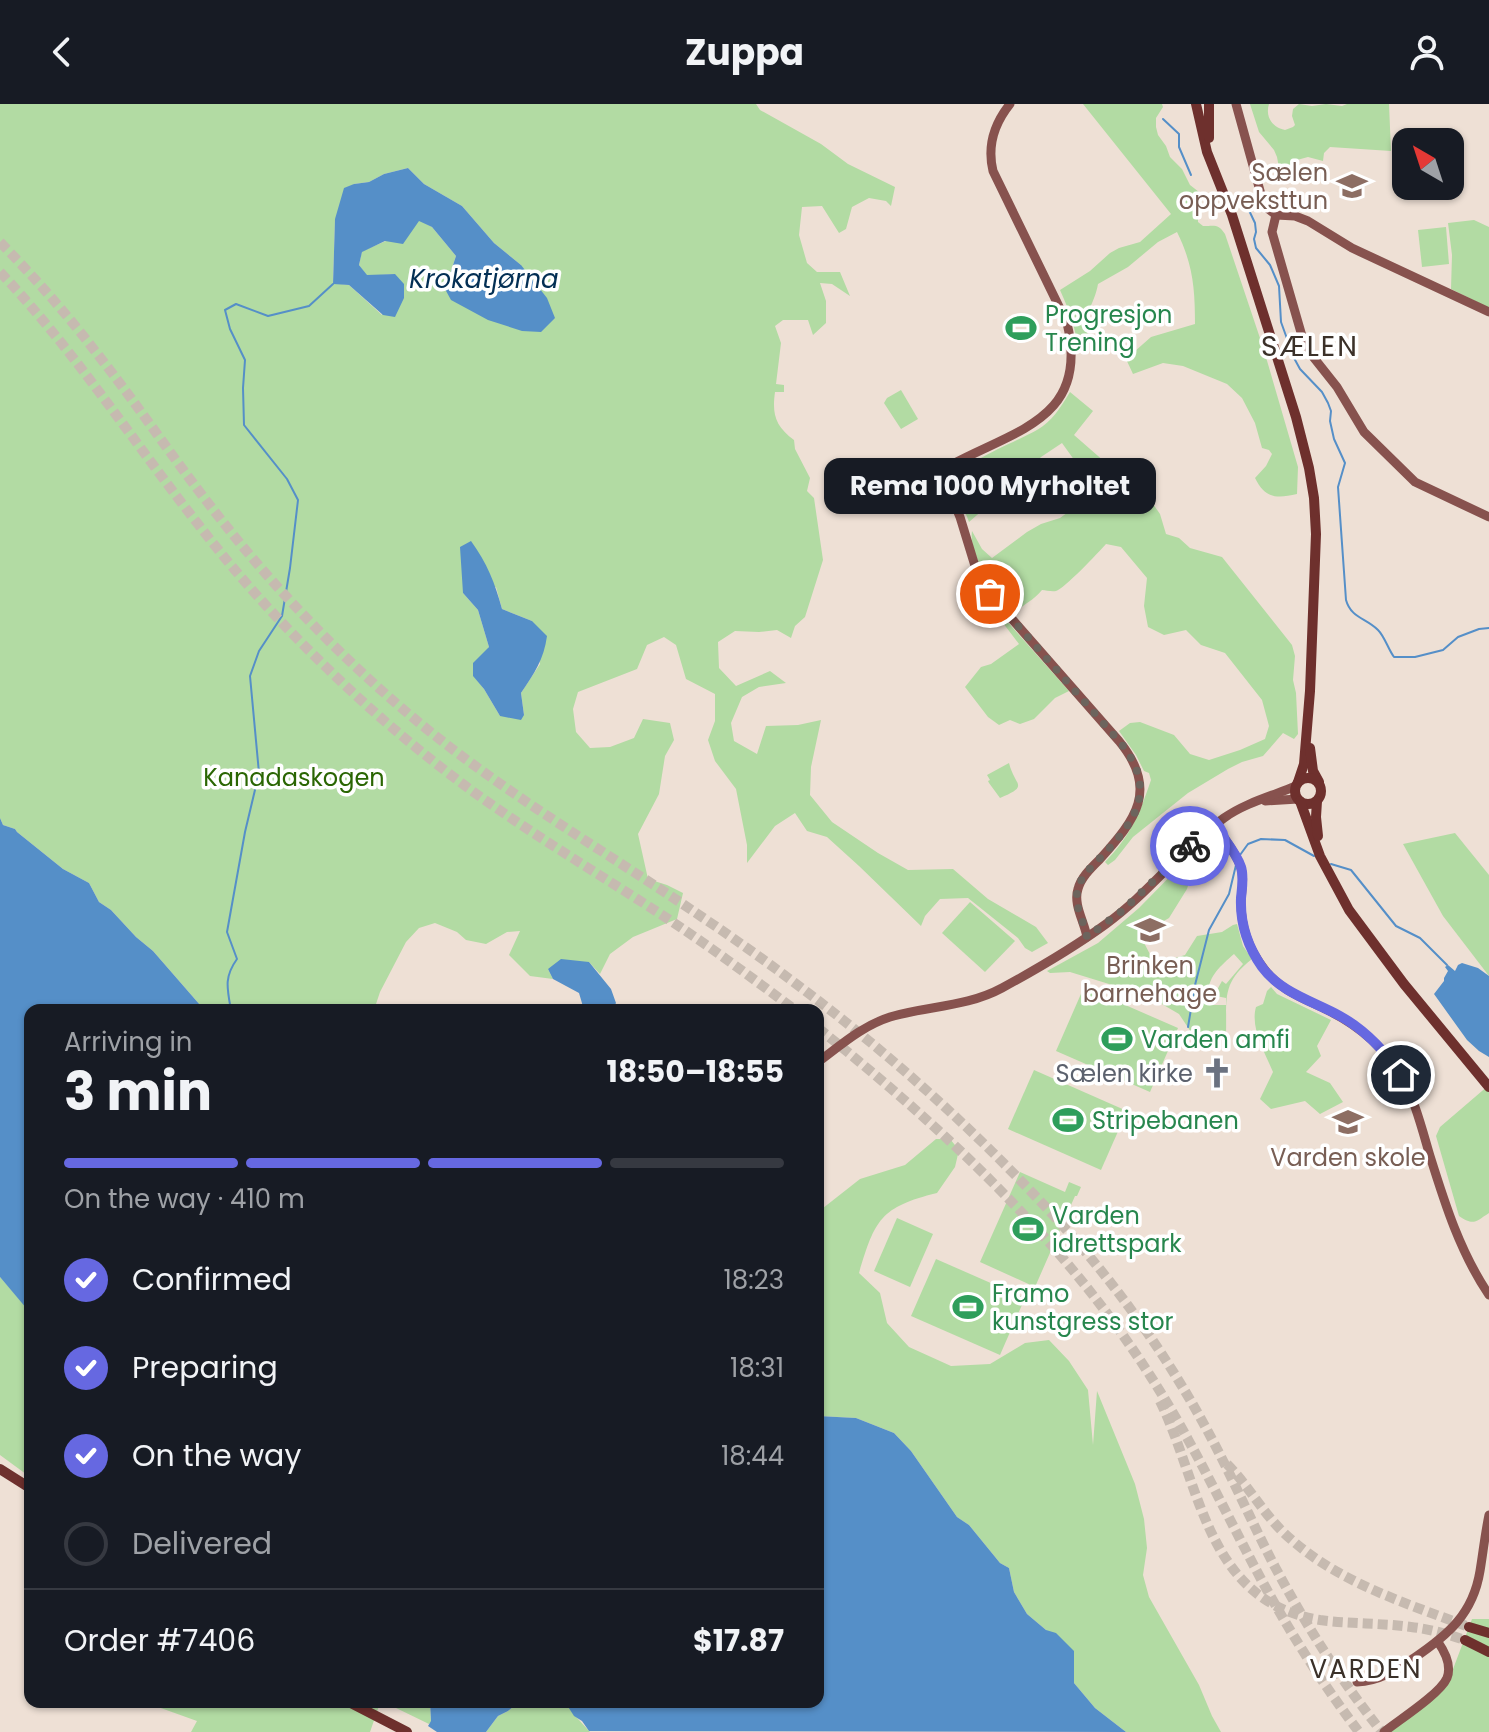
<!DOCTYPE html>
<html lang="en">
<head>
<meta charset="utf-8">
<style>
  :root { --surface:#171b24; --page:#242831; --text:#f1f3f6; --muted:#9ea1a6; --line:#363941; --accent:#6668e1 }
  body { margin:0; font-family:Poppins,sans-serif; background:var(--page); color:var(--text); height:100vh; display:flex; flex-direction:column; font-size:30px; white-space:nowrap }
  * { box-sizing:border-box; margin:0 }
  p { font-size:26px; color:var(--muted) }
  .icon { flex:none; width:44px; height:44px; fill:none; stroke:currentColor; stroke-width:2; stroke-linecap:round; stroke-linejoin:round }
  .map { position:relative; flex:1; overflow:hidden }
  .drawer { position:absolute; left:24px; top:900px; width:800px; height:704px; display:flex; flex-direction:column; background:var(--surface); border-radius:16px; box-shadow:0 2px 6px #0004 }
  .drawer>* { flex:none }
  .needle { width:52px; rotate:321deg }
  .controls { position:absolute; left:1392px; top:24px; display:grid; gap:16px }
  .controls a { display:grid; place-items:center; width:72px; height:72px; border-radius:16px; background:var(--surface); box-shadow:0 2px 6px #0004; font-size:40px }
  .pin { position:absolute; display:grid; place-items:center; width:68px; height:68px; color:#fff; margin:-34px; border:4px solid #fff; border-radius:50%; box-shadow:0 2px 8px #0007 }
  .courier { position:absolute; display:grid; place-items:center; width:80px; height:80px; margin:-40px; border:6px solid #6668e1; border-radius:50%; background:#fff; color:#222; box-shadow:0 2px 10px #0007 }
  .bubble { position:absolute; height:56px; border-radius:16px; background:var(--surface); box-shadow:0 2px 6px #0004; font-size:26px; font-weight:700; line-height:56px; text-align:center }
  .overview em { font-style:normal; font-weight:700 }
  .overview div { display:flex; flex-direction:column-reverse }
  .overview { display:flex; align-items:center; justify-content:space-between; height:136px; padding:0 40px }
  h1 { font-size:52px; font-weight:700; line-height:60px }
  .bar { display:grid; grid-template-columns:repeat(4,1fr); gap:12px 8px; align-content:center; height:96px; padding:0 40px }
  .bar i { height:10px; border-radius:6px; background:var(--line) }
  .bar .active { background:var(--accent) }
  .bar p { grid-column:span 4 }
  .line { display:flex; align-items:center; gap:20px; padding:0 40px; border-top:2px solid var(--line) }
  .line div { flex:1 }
  ol { padding:0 40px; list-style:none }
  li { display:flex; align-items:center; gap:24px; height:88px }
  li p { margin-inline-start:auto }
  li .icon { padding:8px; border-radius:50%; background:var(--accent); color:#fff; stroke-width:4 }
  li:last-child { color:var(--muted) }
  li i { width:44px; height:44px; border:4px solid var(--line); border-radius:50% }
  header { display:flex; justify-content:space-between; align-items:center; height:104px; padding:0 40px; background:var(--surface); font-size:36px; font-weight:700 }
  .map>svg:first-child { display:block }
  .green { fill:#b2dba3; fill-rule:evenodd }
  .water { fill:#558fc8 }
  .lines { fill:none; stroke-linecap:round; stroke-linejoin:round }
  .stream { stroke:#558fc8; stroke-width:2 }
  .primary-tunnel { stroke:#c6bab0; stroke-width:10; stroke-dasharray:10 5; stroke-linecap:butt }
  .secondary { stroke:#87524e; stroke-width:9 }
  .primary { stroke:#6e302d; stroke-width:10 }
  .done { stroke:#6c645d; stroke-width:8; stroke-dasharray:0 14.4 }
  .route { stroke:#6668e1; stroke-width:10 }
  .labels { text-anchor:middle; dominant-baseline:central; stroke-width:7; stroke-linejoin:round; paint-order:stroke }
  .education-label { font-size:24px; fill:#785e54; stroke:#fff }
  .leisure-label { font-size:24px; fill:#27864d; stroke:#fff; text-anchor:start }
  .park-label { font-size:24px; fill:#2a6603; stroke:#fff }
  .worship-label { font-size:24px; fill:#5b616d; stroke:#fff; text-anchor:end }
  .water-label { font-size:26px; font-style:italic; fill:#032f54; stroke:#fff }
  .neighbourhood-label { font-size:26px; letter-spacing:2px; fill:#3b3129; stroke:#fff }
  .quarter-label { font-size:28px; letter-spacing:2px; fill:#3b3129; stroke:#fff }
</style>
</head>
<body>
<header><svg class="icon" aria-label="back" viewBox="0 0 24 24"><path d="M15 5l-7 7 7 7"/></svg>Zuppa<svg class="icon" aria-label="person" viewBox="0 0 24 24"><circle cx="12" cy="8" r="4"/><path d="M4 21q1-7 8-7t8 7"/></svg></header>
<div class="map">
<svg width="1489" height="1628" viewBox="0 0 1489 1628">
  <rect width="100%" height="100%" fill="#eee0d5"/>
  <!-- green -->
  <g class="green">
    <path d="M0 0H756L760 6 821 40 848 60 895 83 891 102 886 97 869 94 852 103 846 125 839 129 822 102 802 103 799 131 807 159 817 168H840L850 192 832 180 820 179 826 197V219L813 231 808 216H783L775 222 781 239 776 280 784 281V288H775C772 310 775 322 794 336L795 345 810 374 807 387 814 394 823 456 805 513 795 522 791 534 777 526 759 528 735 527 718 538 719 564 736 582 770 567 786 579 759 583 742 593 731 619 734 637 757 650 766 622 798 621 821 616 811 663 810 691 832 718 878 749 908 766 953 765 988 795 1036 823 1048 839 1032 848 1025 844 1018 834 968 794 940 795 925 812 921 822 859 762 827 733 807 727 795 709 775 722 747 759V741L736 685 715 657 708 636 715 617V590L686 575 676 541 664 533 647 541 637 565 578 588 573 605 576 628 590 644 610 643 634 634 643 615 670 619 674 636 665 652 659 690 638 730 648 775 667 781 683 789 677 815 633 833 610 850 600 870 589 858 548 865 553 875 530 872 509 851 520 827 507 828 486 840 466 836 457 828 435 819 419 824 406 838 380 888 374 906H199L200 901 153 847 136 833 111 806 99 798 89 779 63 765 17 728 15 725 3 721 0 714ZM408 64 424 80 462 102 494 139 521 161 445 185 456 152 432 123 419 116 386 137 362 147 359 161 367 172 395 170 382 211 349 181 333 179 335 116 354 80 369 78 384 70ZM496 483 502 505 532 517 540 560 521 589 524 611 500 612 484 585 473 571 489 543 478 506 463 489Z"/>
    <path d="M1083 0H1162L1163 3 1156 14V23L1158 31 1166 42 1170 53 1182 65 1190 81 1199 88 1203 93 1198 112V118L1203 122C1214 122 1218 119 1225 130L1263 243 1298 363 1297 390C1276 395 1265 394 1255 374L1266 362 1272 350 1269 346 1262 344 1255 319 1242 294 1227 280 1183 262 1163 259 1133 270 1126 255 1151 233 1195 220C1195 185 1193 160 1177 128L1158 138 1128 163 1098 180C1093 207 1081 206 1089 237L1084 243 1078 246C1076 224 1069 206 1060 186L1090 167 1110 149 1119 144 1140 138 1171 110Z"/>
    <path d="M1250 0H1269C1265 13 1272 23 1285 26L1293 23 1295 21 1292 12 1293 5 1299 0 1312 2 1326 0 1342 2 1347 0H1389L1391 47 1330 43 1324 49 1323 57 1308 53 1297 56C1292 63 1294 72 1289 78L1280 69 1277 53 1274 46 1259 28Z"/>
    <polygon points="1474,116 1489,123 1489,204 1451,185 1452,151 1448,119"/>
    <polygon points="1446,123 1449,160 1422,163 1418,126"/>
    <polygon points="901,286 918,315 901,325 884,299 887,294"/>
    <path d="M1070 288 1093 307 1074 331 1153 400 1160 410 1166 430 1179 434 1190 444 1222 453 1292 541 1295 552 1293 576 1296 589 1298 630 1294 635 1283 629 1263 652 1242 658 1228 665 1188 689 1133 733 1115 756 1108 761 1105 758C1131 731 1139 711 1151 676L1149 669 1144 667 1136 651 1119 627 1130 619 1140 618 1174 631 1190 650 1209 656 1240 646 1265 635 1269 622 1262 596 1225 549 1201 541 1186 526 1164 531 1148 523 1144 502 1147 474 1121 443 1106 440C1098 449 1064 485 1056 487 1051 488 1046 486 1042 486 1033 497 1024 500 1014 509 998 491 968 452 972 427L982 445 992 454 1027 428 1041 420 1060 414 1079 400 1085 385V371L1062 339 1041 353 1022 372 969 418C965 406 954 389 956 377 958 358 1026 335 1043 322 1055 313 1062 301 1070 288Z"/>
    <polygon points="1005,515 1069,587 1055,594 1034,615 1020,620 1010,616 999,621 988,613 965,583 981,563 991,560 1019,540 1003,519 1002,517"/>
    <path d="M1009 659C1015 683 1030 681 1000 694L989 679 988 677 990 676 987 671Z"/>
    <polygon points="1455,729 1489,771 1489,872 1443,812 1403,740"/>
    <path d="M1189 753 1194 762 1187 785 1169 814 1140 831 1155 860 1185 851 1197 832 1222 828 1233 821 1237 820 1243 842 1252 855C1221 879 1227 895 1226 930L1195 934 1179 910 1148 892 1070 868 1050 869 1047 867 1098 839 1139 804ZM1234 850 1243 860 1226 880 1222 877 1217 886 1216 892 1226 894V901H1211C1202 878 1218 864 1234 850Z"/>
    <polygon points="970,798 1015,837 985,868 942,829"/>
    <polygon points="1084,883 1178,924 1150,988 1056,947"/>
    <path d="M1271 883 1277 890 1331 916 1317 942 1321 952 1306 968 1330 979 1343 998 1320 1010 1305 997 1271 1005 1260 995 1273 968C1265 949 1250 924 1256 903L1263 900 1267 887Z"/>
    <polygon points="1034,966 1127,1007 1101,1066 1008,1025"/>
    <path d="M1489 981V1109C1475 1118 1474 1122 1459 1112L1436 1032 1440 1023Z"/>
    <path d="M936 1035H950L959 1046 955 1063 937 1089C880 1103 875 1116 859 1169L880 1189 887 1219 909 1243 951 1262 990 1260 1025 1239 1049 1236 1069 1257 1088 1286 1093 1341 1097 1287 1135 1380 1144 1415 1147 1444 1143 1471 1149 1493 1199 1581 1212 1612 1221 1628H1126L1095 1604 1074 1579 1046 1526 1027 1510 1014 1488 1009 1464 1000 1459 969 1421 957 1413 911 1347 894 1329 856 1314 818 1312V1108L860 1075 905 1061Z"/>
    <polygon points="1020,1068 1065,1088 1069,1078 1081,1083 1077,1092 1075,1092 1035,1183 980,1158"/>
    <polygon points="897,1114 933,1130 910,1183 874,1167"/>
    <polygon points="936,1155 1025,1194 1000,1251 911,1212"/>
    <polygon points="0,1173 28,1205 27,1213 30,1217 30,1373 0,1351"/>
    <polygon points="1472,1515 1489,1515 1489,1628 1390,1628 1450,1573"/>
    <polygon points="144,1598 430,1598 431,1618 429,1620 394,1603 379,1602 370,1628 191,1628 197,1617"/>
    <path d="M519 1598H565C572 1609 581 1618 590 1628H486L498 1612 508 1607Z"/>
  </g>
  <!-- water -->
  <g class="water">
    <polygon points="408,64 424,80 462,102 494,139 521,161 547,194 555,214 541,228 522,227 488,216 451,196 445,185 456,152 432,123 419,117 403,140 385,137 362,148 359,161 367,171 395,170 404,180 404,194 395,213 383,211 349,181 333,180 335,115 344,84 354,80 369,78 384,70"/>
    <path d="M471 437C487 459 495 479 502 505L532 517 547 532C544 555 534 570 521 589L524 611 521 616 500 612 484 585 473 572V559L489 543 478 506 463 489 460 443Z"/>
    <polygon points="0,714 3,721 15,725 17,728 63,765 89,779 99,798 111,806 136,833 153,847 200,901 199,906 30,906 30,1217 27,1213 27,1205 0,1173"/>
    <polygon points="561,855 589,858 611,885 616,899 612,906 584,906 579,889 553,875 548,865"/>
    <polygon points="1462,859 1478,864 1489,872 1489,953 1479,947 1467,936 1434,890 1444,877 1444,874 1448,867 1445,863 1448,861 1455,867 1458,861"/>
    <polygon points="818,1312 856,1314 894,1329 911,1347 957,1413 969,1421 1000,1459 1009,1464 1014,1488 1027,1510 1046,1526 1056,1529 1074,1547 1074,1579 1095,1604 1126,1628 589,1627 582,1617 574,1612 565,1598 818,1598"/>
    <polygon points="430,1598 519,1598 508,1607 498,1612 486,1628 437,1628 428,1622 431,1617"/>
  </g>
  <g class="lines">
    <!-- stream -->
    <g class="stream">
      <polyline points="1163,15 1179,30 1179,43 1191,71"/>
      <path d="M1246 100 1255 119 1256 128 1254 135 1256 144 1270 161 1279 182 1281 218 1294 254 1300 265 1322 288 1328 299 1331 307 1330 317 1334 335 1345 359 1338 383 1346 496C1351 514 1366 514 1378 526 1385 533 1388 545 1394 553H1415L1443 546 1458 533 1479 525 1489 524"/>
      <polyline points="1240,751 1248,740 1261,735 1285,736 1314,752"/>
      <polyline points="1331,760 1351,766 1396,822 1420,834 1447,861"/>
      <path d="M231 906C227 884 224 873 237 855L227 828 245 728 259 669 250 572 259 547 282 512 290 464 298 396 287 375 244 321 243 284 245 256 230 225 225 206 236 200 268 212 309 202 333 180"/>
      <polyline points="1188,923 1195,881 1209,826 1229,790 1236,761"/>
    </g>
    <!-- primary-tunnel -->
    <g class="primary-tunnel">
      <path d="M0 138C34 173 66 209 95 247 138 301 176 359 219 413 272 481 332 544 397 600 491 682 599 743 702 813 833 901 957 1004 1063 1122 1118 1183 1167 1252 1206 1324 1231 1370 1251 1417 1275 1463 1306 1521 1341 1577 1382 1628"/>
      <path d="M0 168C74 246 132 336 198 420 237 471 280 519 327 564 373 609 423 651 475 689 535 732 599 770 662 811 708 841 751 873 795 906"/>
      <path d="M818 924C944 1025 1064 1136 1151 1273 1195 1341 1228 1415 1267 1486 1294 1535 1325 1583 1359 1628"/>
      <path d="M1160 1297C1201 1381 1206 1498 1320 1516 1350 1520 1381 1519 1411 1523 1430 1525 1447 1530 1465 1536"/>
      <path d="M1227 1360C1247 1380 1261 1406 1282 1427 1333 1477 1403 1498 1469 1523"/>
    </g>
    <!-- secondary -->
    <g class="secondary">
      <path d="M1010 0C994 20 987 42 993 67L1067 219C1090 315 1015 326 951 361L945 369 944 375 960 413 975 462 990 490 1119 637C1159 686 1136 715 1100 755 1092 763 1081 773 1078 785 1073 800 1084 817 1087 833"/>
      <polyline points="1236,0 1262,94 1267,104 1276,111"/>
      <polyline points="1276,111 1272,128 1302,232 1314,254 1337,283 1364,328 1415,378 1489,413"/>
      <polyline points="1276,111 1295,112 1308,117 1352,144 1489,208"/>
      <polyline points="1265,697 1298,695"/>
      <path d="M1215 721C1224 735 1239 752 1242 768 1244 778 1241 789 1241 799 1241 823 1250 847 1265 866 1280 886 1303 894 1325 905 1357 920 1383 942 1401 972 1415 996 1422 1025 1430 1052 1445 1100 1460 1148 1489 1191"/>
      <path d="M818 958C841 941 862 922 890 913 927 902 967 903 1002 884 1037 865 1073 844 1106 820 1149 789 1181 745 1224 714 1245 699 1272 692 1296 682"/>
      <path d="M1357 1578C1380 1577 1396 1566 1414 1554 1448 1531 1473 1510 1480 1467 1483 1449 1485 1430 1489 1411"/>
      <path d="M1384 1628C1399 1616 1440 1590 1447 1574 1452 1561 1445 1548 1438 1538"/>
    </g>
    <!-- primary -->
    <g class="primary">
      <polyline points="1196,0 1207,48 1232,111 1296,313 1309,364 1314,394 1316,430 1310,587 1304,660 1298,678"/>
      <polyline points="1209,0 1209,34"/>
      <polyline points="1310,644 1313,667 1319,678"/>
      <circle cx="1308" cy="687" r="13"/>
      <polyline points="1300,697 1320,752 1349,806 1404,880 1489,983"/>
      <polyline points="1317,697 1316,713 1318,732"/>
      <polyline points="0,1365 30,1384"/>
      <polyline points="1469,1523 1489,1529"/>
      <polyline points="1465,1536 1489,1548"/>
      <polyline points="349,1598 407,1628"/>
    </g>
  </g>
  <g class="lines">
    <!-- done -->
    <path class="done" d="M990 490 1119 637C1156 682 1140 712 1104 750 1095 760 1081 771 1078 785 1073 800 1084 817 1087 833L1122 807 1190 742"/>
    <!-- route -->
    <path class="route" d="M1190 742 1215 721C1223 734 1236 748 1241 763 1244 773 1242 784 1241 794 1240 819 1248 843 1262 863 1281 889 1313 897 1340 912 1365 926 1385 947 1401 971"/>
  </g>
  <!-- icons -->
  <defs>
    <g id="school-bare" transform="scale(2.4)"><path d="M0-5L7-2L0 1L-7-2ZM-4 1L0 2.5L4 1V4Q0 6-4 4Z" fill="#8d6e63" stroke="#fff" stroke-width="2.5" paint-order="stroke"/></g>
    <g id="stadium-bare" transform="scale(2.4)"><path d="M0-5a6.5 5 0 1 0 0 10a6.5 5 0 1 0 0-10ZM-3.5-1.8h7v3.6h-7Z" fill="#2e9e5b" stroke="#fff" stroke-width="2.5" paint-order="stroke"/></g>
    <g id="church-bare" transform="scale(2.4)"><path d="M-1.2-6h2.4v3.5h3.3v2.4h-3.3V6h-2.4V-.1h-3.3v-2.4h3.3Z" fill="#6b7280" stroke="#fff" stroke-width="2.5" paint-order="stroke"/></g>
  </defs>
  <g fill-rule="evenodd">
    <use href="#school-bare" x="1352" y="82"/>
    <use href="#stadium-bare" x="1021" y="224"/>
    <use href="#school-bare" x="1150" y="826"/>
    <use href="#stadium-bare" x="1117" y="935"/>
    <use href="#church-bare" x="1217" y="969"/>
    <use href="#stadium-bare" x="1068" y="1016"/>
    <use href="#school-bare" x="1348" y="1018"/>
    <use href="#stadium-bare" x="1028" y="1125"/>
    <use href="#stadium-bare" x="968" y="1203"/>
  </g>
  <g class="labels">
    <!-- education labels -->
    <g class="education-label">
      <text x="1328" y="68" text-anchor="end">Sælen<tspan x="1328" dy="28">oppveksttun</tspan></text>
      <text x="1150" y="861">Brinken<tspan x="1150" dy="28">barnehage</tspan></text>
      <text x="1348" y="1053">Varden skole</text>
    </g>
    <!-- leisure labels -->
    <g class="leisure-label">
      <text x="1045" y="210">Progresjon<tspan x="1045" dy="28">Trening</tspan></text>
      <text x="1141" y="935">Varden amfi</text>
      <text x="1092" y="1016">Stripebanen</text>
      <text x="1052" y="1111">Varden<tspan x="1052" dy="28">idrettspark</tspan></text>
      <text x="992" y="1189">Framo<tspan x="992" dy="28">kunstgress stor</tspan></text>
    </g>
    <!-- park labels -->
    <g class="park-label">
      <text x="294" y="673">Kanadaskogen</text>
    </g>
    <!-- worship labels -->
    <g class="worship-label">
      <text x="1193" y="969">Sælen kirke</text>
    </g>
    <!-- water labels -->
    <g class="water-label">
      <text x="484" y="175">Krokatjørna</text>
    </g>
    <!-- neighbourhood labels -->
    <g class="neighbourhood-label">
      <text x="1366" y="1565">VARDEN</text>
    </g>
    <!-- quarter labels -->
    <g class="quarter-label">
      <text x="1310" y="242">SÆLEN</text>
    </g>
  </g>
</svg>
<div class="controls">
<a><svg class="needle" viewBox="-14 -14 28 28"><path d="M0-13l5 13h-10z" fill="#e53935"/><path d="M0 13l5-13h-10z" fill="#9ea1a6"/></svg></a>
</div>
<div class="pin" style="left:990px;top:490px;background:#ea580c"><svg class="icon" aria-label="bag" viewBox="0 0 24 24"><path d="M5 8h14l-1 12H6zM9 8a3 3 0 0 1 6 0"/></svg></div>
<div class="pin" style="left:1401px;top:971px;background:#1f2937"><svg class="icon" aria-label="home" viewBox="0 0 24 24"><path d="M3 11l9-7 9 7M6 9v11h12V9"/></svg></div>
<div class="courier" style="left:1190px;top:742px"><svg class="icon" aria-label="bike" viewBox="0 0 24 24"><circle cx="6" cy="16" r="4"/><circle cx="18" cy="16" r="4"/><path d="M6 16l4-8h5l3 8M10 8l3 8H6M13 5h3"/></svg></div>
<div class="bubble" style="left:824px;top:354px;width:332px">Rema 1000 Myrholtet</div>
<section class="drawer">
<div class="overview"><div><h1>3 min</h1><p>Arriving in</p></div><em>18:50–18:55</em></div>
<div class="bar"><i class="active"></i><i class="active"></i><i class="active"></i><i></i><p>On the way · 410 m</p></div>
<ol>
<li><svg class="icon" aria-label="check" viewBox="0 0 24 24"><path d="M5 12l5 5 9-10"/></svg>Confirmed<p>18:23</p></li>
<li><svg class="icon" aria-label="check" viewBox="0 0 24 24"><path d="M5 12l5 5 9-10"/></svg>Preparing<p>18:31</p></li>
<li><svg class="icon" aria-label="check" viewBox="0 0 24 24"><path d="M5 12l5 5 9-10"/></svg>On the way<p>18:44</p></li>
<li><i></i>Delivered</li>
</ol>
<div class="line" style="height:104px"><div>Order #7406</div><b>$17.87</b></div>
</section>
</div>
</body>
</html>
